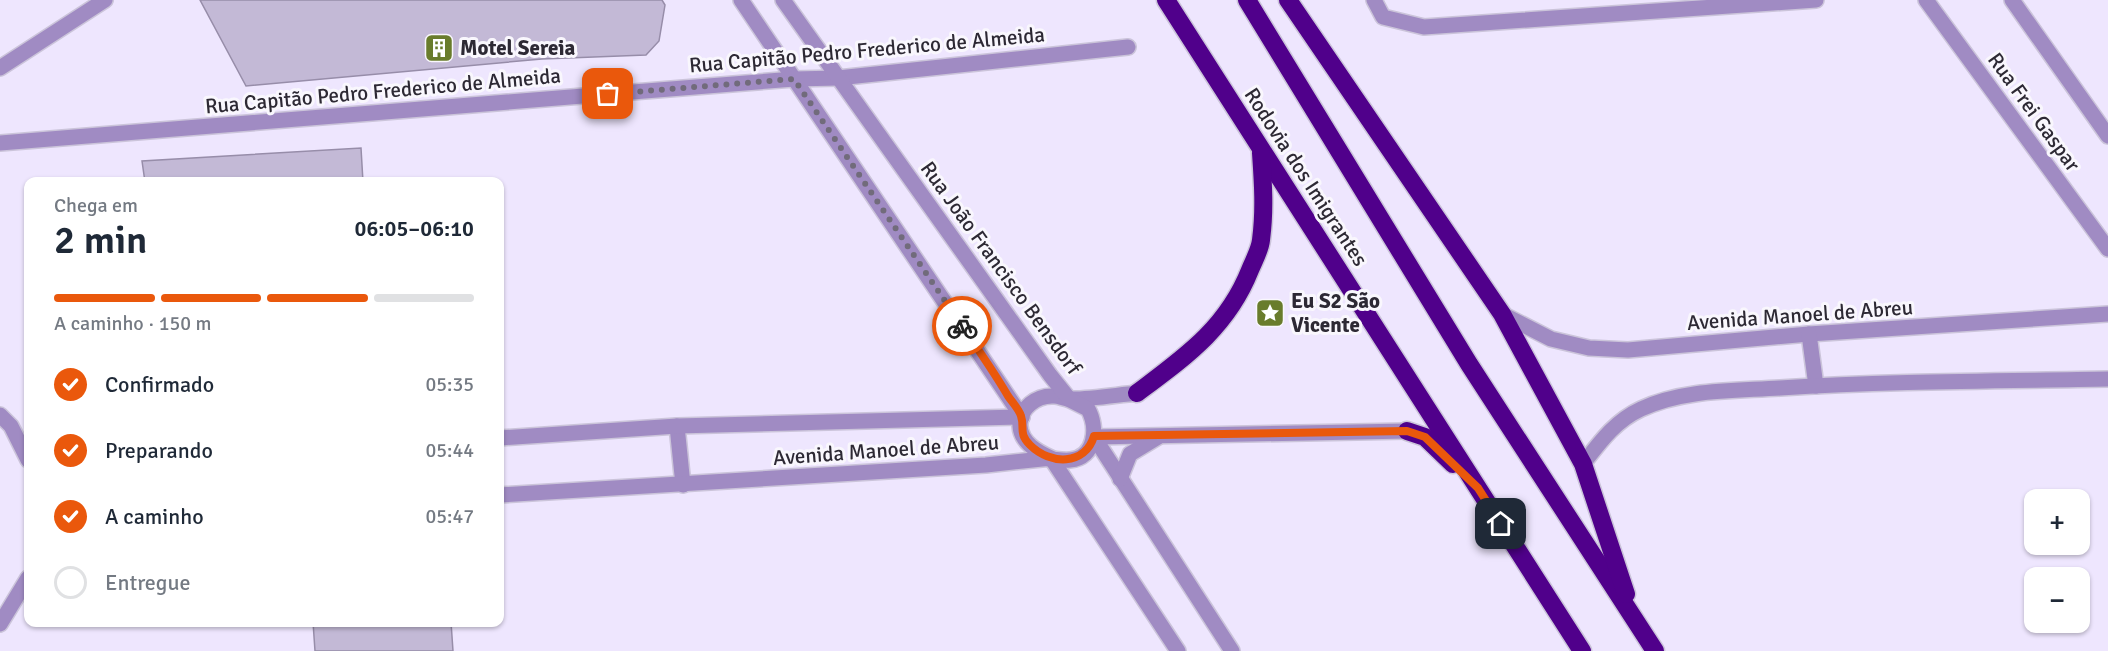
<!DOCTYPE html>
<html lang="pt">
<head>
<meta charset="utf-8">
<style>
  :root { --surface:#fff; --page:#f6f6f7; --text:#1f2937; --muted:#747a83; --line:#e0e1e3; --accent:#ea580c }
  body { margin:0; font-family:Signika,sans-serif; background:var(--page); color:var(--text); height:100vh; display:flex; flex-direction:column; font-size:22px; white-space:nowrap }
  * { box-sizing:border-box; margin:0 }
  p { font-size:20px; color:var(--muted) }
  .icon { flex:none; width:33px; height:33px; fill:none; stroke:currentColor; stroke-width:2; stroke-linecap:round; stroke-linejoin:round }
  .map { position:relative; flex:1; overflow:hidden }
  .side { position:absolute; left:24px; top:177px; width:480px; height:450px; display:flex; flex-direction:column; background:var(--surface); border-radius:12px; box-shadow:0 2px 4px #0004 }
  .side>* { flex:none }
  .tools { position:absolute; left:2024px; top:489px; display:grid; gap:12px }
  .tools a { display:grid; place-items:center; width:66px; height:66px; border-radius:12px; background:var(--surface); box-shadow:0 2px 4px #0004; font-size:30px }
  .pin { position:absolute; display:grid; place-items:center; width:51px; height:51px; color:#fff; margin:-26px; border-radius:12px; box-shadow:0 3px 9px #0006 }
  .courier { position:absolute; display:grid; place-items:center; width:60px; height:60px; margin:-30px; border:4px solid #ea580c; border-radius:50%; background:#fff; color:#222; box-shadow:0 2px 8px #0007 }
  .overview em { font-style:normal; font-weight:600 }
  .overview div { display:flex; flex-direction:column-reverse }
  .overview { display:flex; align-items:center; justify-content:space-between; height:102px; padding:0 30px }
  h1 { font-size:39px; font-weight:600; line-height:45px }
  .bar { display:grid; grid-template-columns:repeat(4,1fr); gap:9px 6px; align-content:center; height:72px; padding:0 30px }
  .bar i { height:8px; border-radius:4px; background:var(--line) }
  .bar .current { background:var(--accent) }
  .bar p { grid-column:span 4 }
  ol { padding:0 30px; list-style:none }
  li { display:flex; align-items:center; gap:18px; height:66px }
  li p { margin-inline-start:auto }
  li .icon { padding:6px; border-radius:50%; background:var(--accent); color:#fff; stroke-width:4 }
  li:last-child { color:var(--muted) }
  li i { width:33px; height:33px; border:3px solid var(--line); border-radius:50% }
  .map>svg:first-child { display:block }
  .building { fill:#c3b9d6; stroke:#978da9; stroke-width:1.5 }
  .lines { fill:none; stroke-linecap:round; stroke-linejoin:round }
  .minor-casing { stroke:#cbc4da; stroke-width:18 }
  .highway-casing { stroke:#cbc4da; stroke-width:21 }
  .minor { stroke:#a08bc3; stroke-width:15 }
  .highway { stroke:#50008b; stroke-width:18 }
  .done { stroke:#716b7b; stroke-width:6; stroke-dasharray:0 10.8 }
  .route { stroke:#ea580c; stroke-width:8 }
  .labels { text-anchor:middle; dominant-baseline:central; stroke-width:6; stroke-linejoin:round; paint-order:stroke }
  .poi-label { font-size:21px; font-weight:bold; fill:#2d2934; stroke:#f9f7fd; text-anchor:start }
  .street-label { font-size:21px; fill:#2d2934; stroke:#f9f7fd }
</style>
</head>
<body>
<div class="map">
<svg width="2108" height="651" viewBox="0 0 2108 651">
  <rect width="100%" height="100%" fill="#eee6fe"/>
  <!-- building -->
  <g class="building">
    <polygon points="200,0 662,0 665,5 659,41 646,55 542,59 246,86"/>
    <polygon points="361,148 363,182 145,182 142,161"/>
    <polygon points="313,622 451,622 453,651 315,651"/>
  </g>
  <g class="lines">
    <!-- minor casing -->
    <g class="minor-casing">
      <g id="minor">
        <polyline points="741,0 1022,417"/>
        <polyline points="1374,0 1383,17 1424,27 1816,0"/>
        <polyline points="1926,0 2108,249"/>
        <polyline points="2012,0 2108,136"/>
        <polyline points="0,68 105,0"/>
        <polyline points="0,143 794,79 838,78 1128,47"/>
        <polyline points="1502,314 1551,339 1589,348 1628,350 1809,334 2108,314"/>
        <polyline points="1809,334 1816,386"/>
        <path d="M1137 393C1116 395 1093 399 1072 399 1066 400 1060 396 1054 396 1037 395 1019 408 1020 426 1021 443 1038 452 1051 458L1178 651"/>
        <polyline points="0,415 11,426 28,460"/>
        <polyline points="677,426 683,485"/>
        <polyline points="1094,437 1407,431"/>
        <polyline points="1094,437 1232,651"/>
        <polyline points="500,438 677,426 1022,417"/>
        <path d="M1583 464C1600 442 1615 421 1641 409 1684 389 1734 391 1780 388 1889 381 1999 381 2108 379"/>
        <polyline points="1120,479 1130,454 1158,437"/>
        <path d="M500 495 986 465C1004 463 1023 461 1042 459 1051 458 1061 461 1070 460 1096 458 1098 427 1088 409L1070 400 1050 375 783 0"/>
        <polyline points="0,624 28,578"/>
      </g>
    </g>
    <!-- highway casing -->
    <g class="highway-casing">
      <g id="highway">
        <polyline points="1166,0 1582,651"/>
        <polyline points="1247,0 1469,364 1655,651"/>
        <polyline points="1288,0 1502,314 1583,464 1626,594"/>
        <path d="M1137 393C1185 357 1227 328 1250 270 1254 260 1260 250 1261 240 1265 210 1263 182 1261 153"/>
        <polyline points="1407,431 1425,437 1453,464"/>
      </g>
    </g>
    <!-- minor -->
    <use href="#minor" class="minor"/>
    <!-- highway -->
    <use href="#highway" class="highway"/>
  </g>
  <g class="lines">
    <!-- done -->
    <polyline class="done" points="608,94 794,79 962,326"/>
    <!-- route -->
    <path class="route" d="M962 326C978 349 994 372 1008 396 1012 402 1019 409 1021 416 1025 428 1018 433 1030 445 1050 465 1085 466 1094 436L1407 431 1425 437 1478 488 1501 524"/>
  </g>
  <!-- icons -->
  <defs>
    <g id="building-square" transform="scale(1.5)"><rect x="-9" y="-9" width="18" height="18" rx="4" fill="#697c2c" stroke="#f9f7fd"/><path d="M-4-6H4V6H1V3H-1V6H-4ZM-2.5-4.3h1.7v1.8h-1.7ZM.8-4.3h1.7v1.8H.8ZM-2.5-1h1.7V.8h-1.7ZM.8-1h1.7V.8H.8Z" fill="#fff"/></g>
    <g id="sight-square" transform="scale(1.5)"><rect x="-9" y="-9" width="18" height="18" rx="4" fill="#697c2c" stroke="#f9f7fd"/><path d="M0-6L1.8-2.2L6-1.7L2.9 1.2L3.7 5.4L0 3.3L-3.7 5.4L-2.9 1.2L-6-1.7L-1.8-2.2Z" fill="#fff"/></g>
  </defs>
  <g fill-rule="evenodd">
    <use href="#building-square" x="439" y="48"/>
    <use href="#sight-square" x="1270" y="313"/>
  </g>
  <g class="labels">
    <!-- poi labels -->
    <g class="poi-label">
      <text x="460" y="48">Motel Sereia</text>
      <text x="1291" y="301">Eu S2 São<tspan x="1291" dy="24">Vicente</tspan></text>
    </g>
    <!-- street labels -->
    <g class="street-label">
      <text transform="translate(867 50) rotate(-5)">Rua Capitão Pedro Frederico de Almeida</text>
      <text transform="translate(383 91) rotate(-5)">Rua Capitão Pedro Frederico de Almeida</text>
      <text transform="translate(2034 112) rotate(54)">Rua Frei Gaspar</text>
      <text transform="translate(1306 177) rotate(57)">Rodovia dos Imigrantes</text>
      <text transform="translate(1001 268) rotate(54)">Rua João Francisco Bensdorf</text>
      <text transform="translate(1800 315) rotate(-4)">Avenida Manoel de Abreu</text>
      <text transform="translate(886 450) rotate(-4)">Avenida Manoel de Abreu</text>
    </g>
  </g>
</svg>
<div class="tools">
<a>+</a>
<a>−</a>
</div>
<div class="pin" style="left:608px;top:94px;background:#ea580c"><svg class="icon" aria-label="bag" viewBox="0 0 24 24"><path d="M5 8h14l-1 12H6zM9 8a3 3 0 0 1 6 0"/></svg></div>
<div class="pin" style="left:1501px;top:524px;background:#1f2937"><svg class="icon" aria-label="home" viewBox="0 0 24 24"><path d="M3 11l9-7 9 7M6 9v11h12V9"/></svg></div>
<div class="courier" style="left:962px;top:326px"><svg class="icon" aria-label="bike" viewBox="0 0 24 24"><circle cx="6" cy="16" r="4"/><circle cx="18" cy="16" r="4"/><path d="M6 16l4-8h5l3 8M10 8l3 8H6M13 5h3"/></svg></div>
<section class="side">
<div class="overview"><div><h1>2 min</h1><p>Chega em</p></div><em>06:05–06:10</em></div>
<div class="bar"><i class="current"></i><i class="current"></i><i class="current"></i><i></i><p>A caminho · 150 m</p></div>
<ol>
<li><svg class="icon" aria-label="check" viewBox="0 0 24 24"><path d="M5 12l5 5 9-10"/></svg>Confirmado<p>05:35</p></li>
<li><svg class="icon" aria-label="check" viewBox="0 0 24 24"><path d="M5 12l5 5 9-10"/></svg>Preparando<p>05:44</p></li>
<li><svg class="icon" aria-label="check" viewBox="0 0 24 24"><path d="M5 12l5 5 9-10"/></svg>A caminho<p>05:47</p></li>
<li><i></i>Entregue</li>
</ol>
</section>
</div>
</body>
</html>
